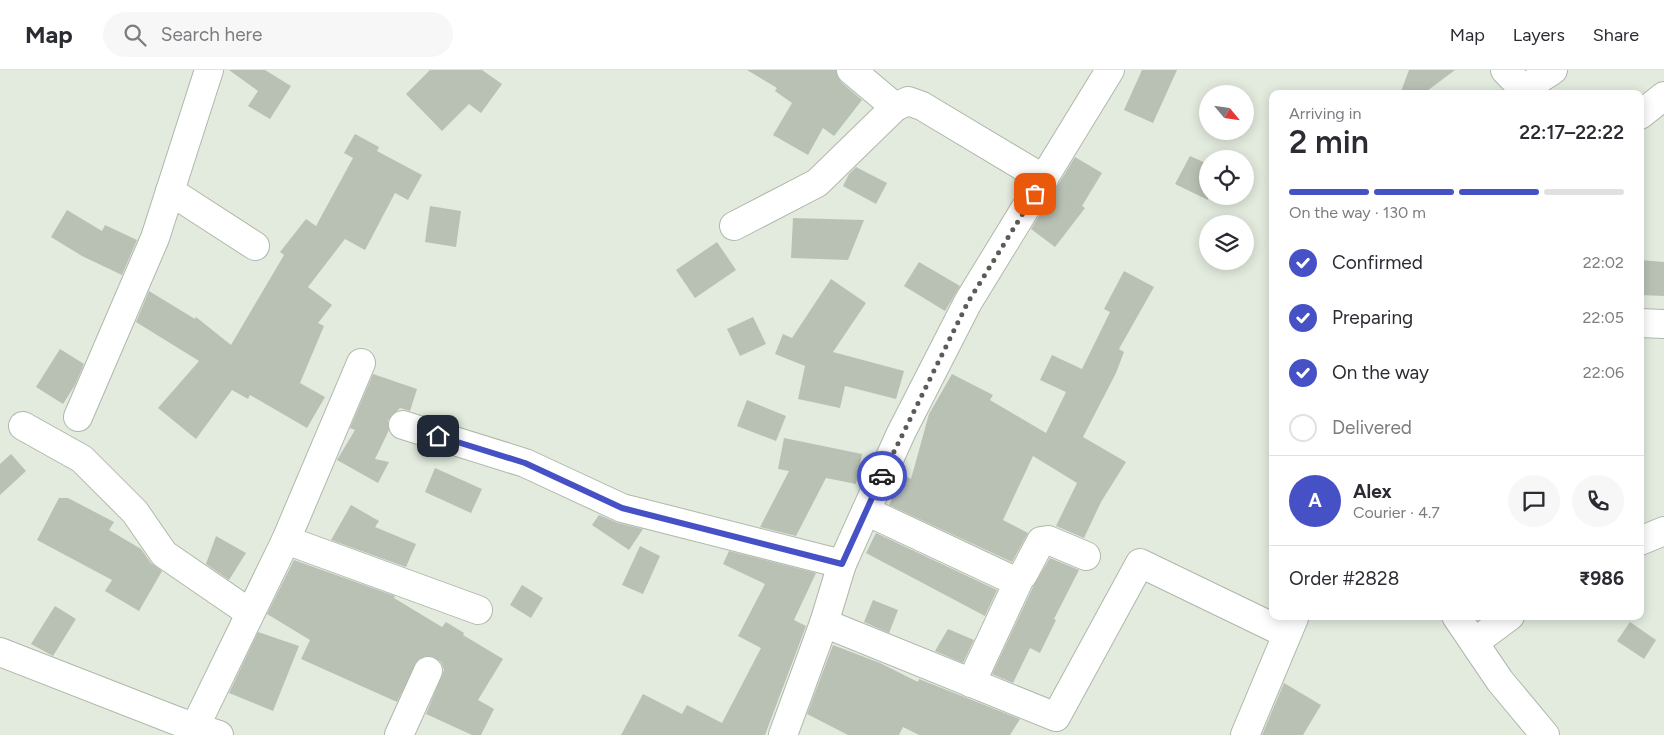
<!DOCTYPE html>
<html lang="en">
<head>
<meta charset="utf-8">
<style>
  :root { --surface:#fff; --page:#f7f7f7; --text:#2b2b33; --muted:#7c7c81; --line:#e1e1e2; --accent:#4651c6 }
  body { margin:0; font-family:Figtree,sans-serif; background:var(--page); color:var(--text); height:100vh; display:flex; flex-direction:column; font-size:19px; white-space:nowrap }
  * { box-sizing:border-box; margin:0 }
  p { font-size:16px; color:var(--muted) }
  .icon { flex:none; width:28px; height:28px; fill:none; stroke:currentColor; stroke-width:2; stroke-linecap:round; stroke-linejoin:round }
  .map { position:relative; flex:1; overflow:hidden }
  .side { position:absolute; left:1269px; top:20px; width:375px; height:530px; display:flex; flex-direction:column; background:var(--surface); border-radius:10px; box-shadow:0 2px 12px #0003 }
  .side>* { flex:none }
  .needle { width:32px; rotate:119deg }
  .controls { position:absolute; left:1199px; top:15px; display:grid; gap:10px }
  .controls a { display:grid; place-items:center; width:55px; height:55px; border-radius:50%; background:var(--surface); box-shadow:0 2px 12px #0003; font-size:25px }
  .pin { position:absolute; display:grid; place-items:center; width:42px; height:42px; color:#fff; margin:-21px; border-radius:10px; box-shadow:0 2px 8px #0006 }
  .courier { position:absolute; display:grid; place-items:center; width:50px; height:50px; margin:-25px; border:4px solid #4651c6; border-radius:50%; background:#fff; color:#222; box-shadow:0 1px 6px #0007 }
  .headline em { font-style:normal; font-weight:600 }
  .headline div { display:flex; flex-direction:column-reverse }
  .headline { display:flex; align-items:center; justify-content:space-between; height:85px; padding:0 20px }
  h1 { font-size:32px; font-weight:600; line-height:38px }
  .bar { display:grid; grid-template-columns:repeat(4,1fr); gap:8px 5px; align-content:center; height:60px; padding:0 20px }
  .bar i { height:6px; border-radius:4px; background:var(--line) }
  .bar .active { background:var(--accent) }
  .bar p { grid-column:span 4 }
  .line { display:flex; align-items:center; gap:12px; padding:0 20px; border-top:1px solid var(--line) }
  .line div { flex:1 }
  .round { display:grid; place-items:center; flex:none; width:52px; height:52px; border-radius:26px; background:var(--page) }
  ol { padding:0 20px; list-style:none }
  li { display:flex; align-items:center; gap:15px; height:55px }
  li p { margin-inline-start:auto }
  li .icon { padding:5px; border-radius:50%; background:var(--accent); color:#fff; stroke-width:4 }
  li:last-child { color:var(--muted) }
  li i { width:28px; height:28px; border:2px solid var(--line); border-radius:50% }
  header { display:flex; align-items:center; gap:30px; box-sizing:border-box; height:70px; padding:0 25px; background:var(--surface); border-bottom:1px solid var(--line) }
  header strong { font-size:24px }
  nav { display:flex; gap:28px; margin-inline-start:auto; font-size:18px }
  .search { width:350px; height:45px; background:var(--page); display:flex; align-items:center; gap:12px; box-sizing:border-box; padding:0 18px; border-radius:28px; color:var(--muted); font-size:19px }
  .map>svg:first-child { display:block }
  .building { fill:#b9c1b5 }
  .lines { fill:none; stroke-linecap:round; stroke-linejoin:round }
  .minor-casing { stroke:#afb8ab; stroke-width:30 }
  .minor { stroke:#fff; stroke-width:28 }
  .done { stroke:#595d56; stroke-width:5; stroke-dasharray:0 9 }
  .route { stroke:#4651c6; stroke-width:6 }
</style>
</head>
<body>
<header>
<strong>Map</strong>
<div class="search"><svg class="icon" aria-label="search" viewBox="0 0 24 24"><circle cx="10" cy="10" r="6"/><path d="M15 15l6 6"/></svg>Search here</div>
<nav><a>Map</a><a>Layers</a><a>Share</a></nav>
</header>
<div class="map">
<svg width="1664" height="665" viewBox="0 0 1664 665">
  <rect width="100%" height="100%" fill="#e2ebde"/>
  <!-- building -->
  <g class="building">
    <polygon points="229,0 265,0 291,16 270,49 248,36 258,21"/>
    <polygon points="430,0 482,0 502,14 481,43 469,34 442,61 406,24"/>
    <polygon points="747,0 836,0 841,12 862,30 834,66 823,58 808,85 773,65 792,33 775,21 777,18"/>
    <polygon points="1142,0 1177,0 1153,53 1124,40"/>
    <polygon points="1409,0 1455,0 1423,24 1400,24"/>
    <polygon points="355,64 379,77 377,81 422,105 408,130 395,123 365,180 345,169 308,217 332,235 318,253 324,256 300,313 325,327 307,358 250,325 248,329 232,320 196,369 158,338 199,291 136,252 149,221 195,249 196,247 231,275 284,185 280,182 306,149 316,156 353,88 344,83"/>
    <polygon points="1190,86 1208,94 1208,130 1175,114"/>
    <polygon points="1075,87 1102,103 1082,136 1085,138 1055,177 1031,159"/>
    <polygon points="856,97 887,113 876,134 843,116 849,104"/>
    <polygon points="430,136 461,141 456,177 425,172"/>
    <polygon points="67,140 102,161 105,155 137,170 122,205 82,186 51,167"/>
    <polygon points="793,148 864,150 848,190 791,188"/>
    <polygon points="717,172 736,200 695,228 676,200"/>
    <polygon points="1640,190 1664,192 1664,226 1640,225"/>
    <polygon points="919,192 960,216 945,241 904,216"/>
    <polygon points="1124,201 1154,217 1119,279 1124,282 1116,303 1083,367 1126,392 1101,432 1084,468 1056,456 1077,413 1033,386 1003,450 1028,463 1012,492 889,435 904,405 911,409 929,344 952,304 993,325 990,330 1046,363 1066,322 1040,310 1052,285 1082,299 1110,242 1104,239"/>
    <polygon points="831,209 866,233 833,282 904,301 896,329 845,316 840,338 798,329 805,296 775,284 783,264 792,268"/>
    <polygon points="753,247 766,274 740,286 727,259"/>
    <polygon points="60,279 84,294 75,315 63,334 36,317"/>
    <polygon points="373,304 417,319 410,341 400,338 388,350 389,360 375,389 389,392 378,413 337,390 355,360 350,358"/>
    <polygon points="747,330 786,346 776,371 737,356"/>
    <polygon points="784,368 862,384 856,414 826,408 796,466 760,457 789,401 778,399"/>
    <polygon points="11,384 26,401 0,425 0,394"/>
    <polygon points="435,398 482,419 471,443 425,422"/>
    <polygon points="59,428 68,428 114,452 109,460 141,479 151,493 162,501 139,541 105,521 112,510 37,470"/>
    <polygon points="351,435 379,451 375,457 416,474 406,497 331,470"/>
    <polygon points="599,445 618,453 643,459 629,480 592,455"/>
    <polygon points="876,463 997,520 985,546 866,483"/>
    <polygon points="216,466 246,483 229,510 206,494"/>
    <polygon points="640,476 660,486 643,524 622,515"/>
    <polygon points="729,481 816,503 794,550 806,556 765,665 621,665 643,624 682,644 687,635 722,653 761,578 738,566 765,514 723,494"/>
    <polygon points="1050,488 1079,500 1054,549 1056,550 1040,583 1030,578 1013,613 992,604 1034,515"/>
    <polygon points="294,490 395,526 394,528 442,557 446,552 464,563 463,565 503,589 478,630 494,639 481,665 472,665 426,644 444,600 441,592 434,587 426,586 419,589 397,632 301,589 310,570 267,544"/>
    <polygon points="522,515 543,528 531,548 510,535"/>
    <polygon points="873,530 898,540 889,563 864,552"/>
    <polygon points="55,536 76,549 53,586 31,574"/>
    <polygon points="1630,552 1656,570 1644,589 1617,571"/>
    <polygon points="948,559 974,570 963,593 935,581"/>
    <polygon points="258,562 299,576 273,641 229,623"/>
    <polygon points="833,575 880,593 918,612 919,609 1020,649 1010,665 919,665 903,657 899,665 848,665 807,644"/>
    <polygon points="1284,613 1321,635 1303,665 1262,665"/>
  </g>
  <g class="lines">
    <!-- minor casing -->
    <g class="minor-casing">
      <g id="minor">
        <polyline points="851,0 895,37"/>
        <polyline points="1505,0 1528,24"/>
        <polyline points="1524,19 1553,0"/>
        <polyline points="1640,45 1664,26"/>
        <polyline points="170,121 255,176"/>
        <polyline points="734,156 817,113 895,37 908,31 922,36 1044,109"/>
        <polyline points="1640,253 1664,254"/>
        <polyline points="78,347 155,168 209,0"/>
        <polyline points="403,355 525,393 622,438 842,494"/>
        <polyline points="23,356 82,389 135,442 164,484 250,543"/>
        <polyline points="866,441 1013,510 1023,505 1041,471 1048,470 1086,486"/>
        <polyline points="286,470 478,540"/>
        <polyline points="1640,471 1664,461"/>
        <polyline points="1456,546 1500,611 1545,665"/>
        <polyline points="824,553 1056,647 1140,493 1287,564"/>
        <polyline points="1475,572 1510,546"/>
        <polyline points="0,582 177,651 219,665"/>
        <polyline points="971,613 1020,508"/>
        <polyline points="195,657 286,470 361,293"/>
        <polyline points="399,665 428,601"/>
        <polyline points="783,665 824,553 842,494 901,363 968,232 1110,0"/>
        <polyline points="1245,665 1294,548"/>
      </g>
    </g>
    <!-- minor -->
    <use href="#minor" class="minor"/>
  </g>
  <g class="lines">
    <!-- done -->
    <polyline class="done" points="882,406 968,232 1035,124"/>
    <!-- route -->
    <polyline class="route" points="438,366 525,393 622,438 842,494 882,406"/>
  </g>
</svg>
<div class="controls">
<a><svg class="needle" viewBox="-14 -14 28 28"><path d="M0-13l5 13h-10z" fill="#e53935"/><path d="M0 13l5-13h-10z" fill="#7c7c81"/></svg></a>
<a><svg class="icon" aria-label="locate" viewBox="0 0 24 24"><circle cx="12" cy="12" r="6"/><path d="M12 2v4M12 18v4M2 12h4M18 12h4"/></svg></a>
<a><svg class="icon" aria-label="layers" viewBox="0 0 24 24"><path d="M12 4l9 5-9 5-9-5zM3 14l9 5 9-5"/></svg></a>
</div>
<div class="pin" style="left:1035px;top:124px;background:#ea580c"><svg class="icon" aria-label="bag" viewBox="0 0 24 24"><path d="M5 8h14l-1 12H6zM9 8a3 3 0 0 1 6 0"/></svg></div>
<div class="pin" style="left:438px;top:366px;background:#1f2937"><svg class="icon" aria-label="home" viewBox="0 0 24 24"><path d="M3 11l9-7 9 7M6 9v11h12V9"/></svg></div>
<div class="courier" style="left:882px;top:406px"><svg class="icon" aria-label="car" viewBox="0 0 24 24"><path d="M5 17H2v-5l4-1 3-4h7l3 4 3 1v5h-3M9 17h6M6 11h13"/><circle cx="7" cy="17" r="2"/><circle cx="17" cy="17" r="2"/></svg></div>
<section class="side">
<div class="headline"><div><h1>2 min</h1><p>Arriving in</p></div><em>22:17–22:22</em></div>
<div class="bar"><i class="active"></i><i class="active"></i><i class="active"></i><i></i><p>On the way · 130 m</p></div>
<ol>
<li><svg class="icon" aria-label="check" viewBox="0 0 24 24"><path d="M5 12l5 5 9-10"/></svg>Confirmed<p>22:02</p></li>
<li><svg class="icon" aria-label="check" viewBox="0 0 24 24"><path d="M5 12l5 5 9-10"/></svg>Preparing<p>22:05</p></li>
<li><svg class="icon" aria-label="check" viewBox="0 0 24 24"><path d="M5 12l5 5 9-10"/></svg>On the way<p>22:06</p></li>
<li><i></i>Delivered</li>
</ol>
<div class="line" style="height:90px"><b class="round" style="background:var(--accent);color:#fff">A</b><div><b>Alex</b><p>Courier · 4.7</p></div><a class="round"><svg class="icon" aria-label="chat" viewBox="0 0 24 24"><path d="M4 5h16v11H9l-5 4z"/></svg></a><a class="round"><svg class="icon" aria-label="phone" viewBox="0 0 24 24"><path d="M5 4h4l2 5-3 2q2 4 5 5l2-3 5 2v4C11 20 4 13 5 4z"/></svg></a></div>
<div class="line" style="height:65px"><div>Order #2828</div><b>₹986</b></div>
</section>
</div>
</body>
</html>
